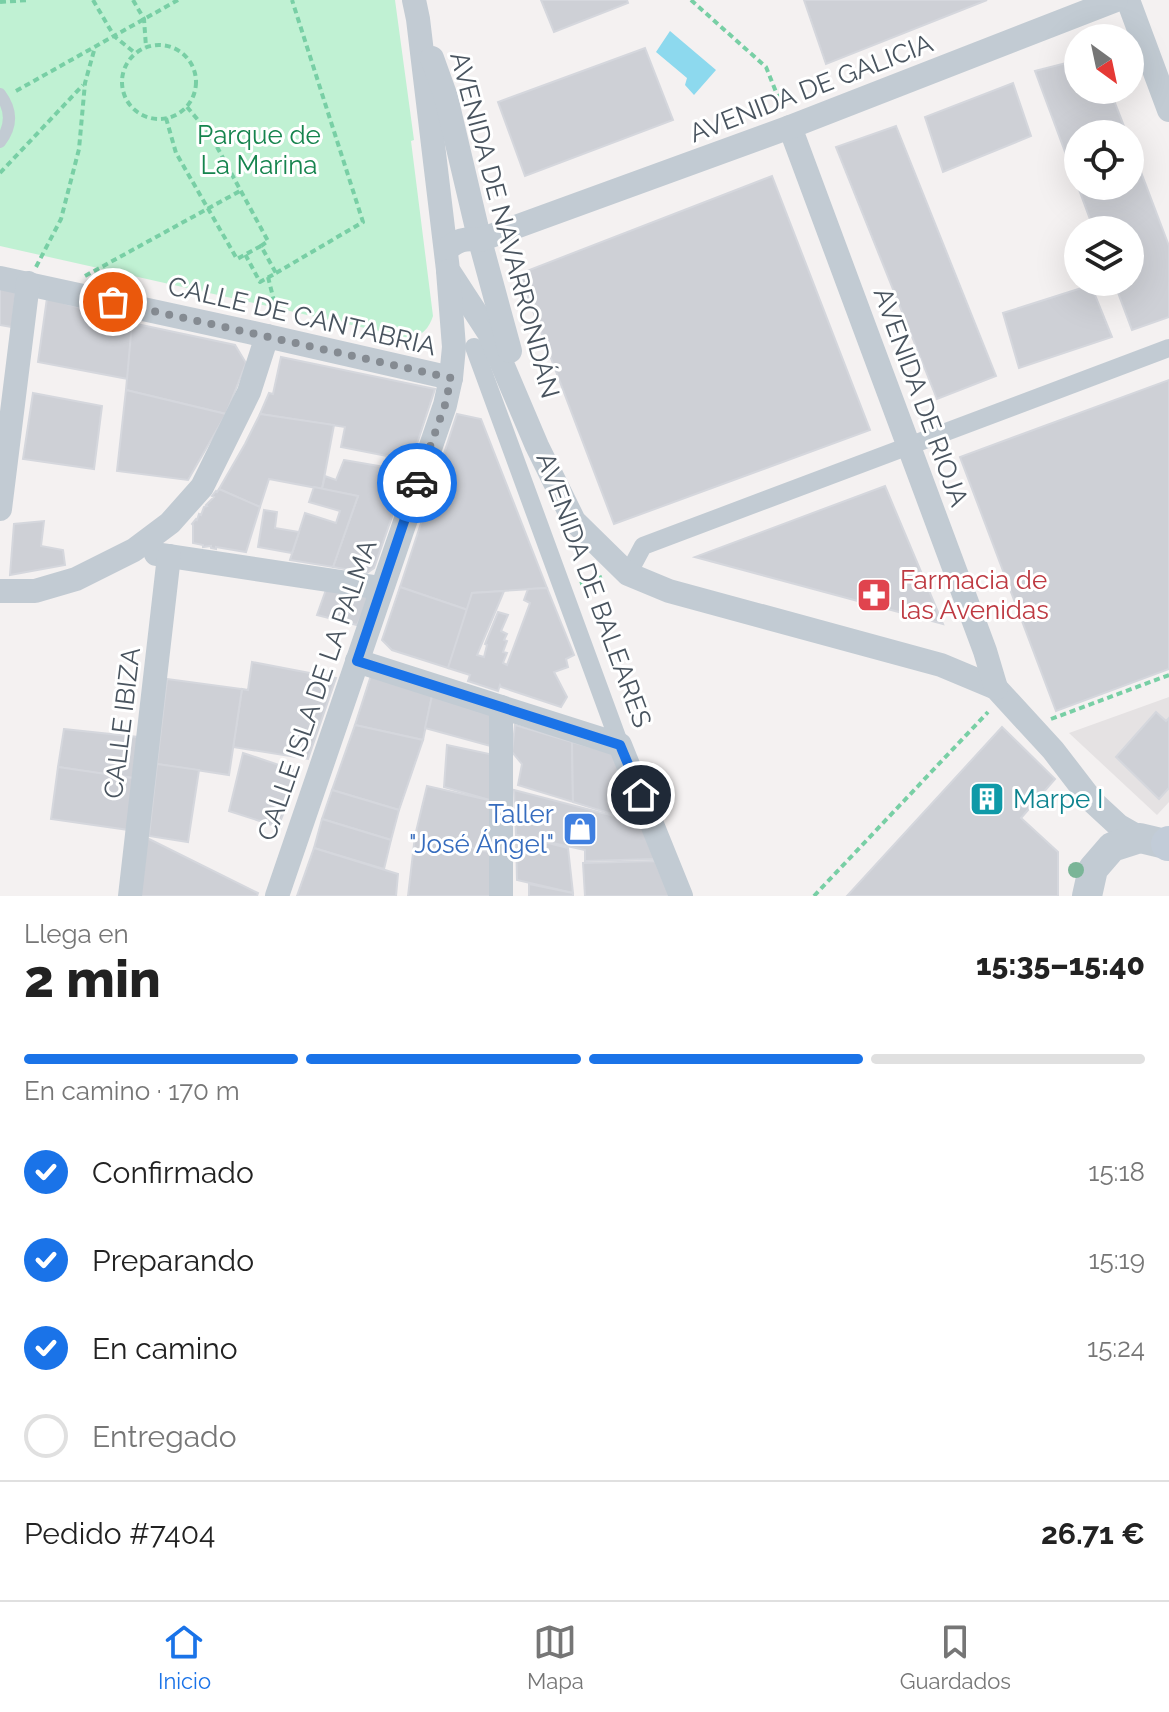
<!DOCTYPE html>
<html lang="es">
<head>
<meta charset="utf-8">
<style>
  :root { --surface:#fff; --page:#f6f6f6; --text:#222; --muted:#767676; --line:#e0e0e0; --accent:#1a73e8 }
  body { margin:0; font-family:Raleway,sans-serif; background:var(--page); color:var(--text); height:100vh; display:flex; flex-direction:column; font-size:30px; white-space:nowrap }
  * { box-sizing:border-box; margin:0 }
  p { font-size:26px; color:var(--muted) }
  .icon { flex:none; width:44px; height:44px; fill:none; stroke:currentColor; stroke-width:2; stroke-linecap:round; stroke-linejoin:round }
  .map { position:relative; height:896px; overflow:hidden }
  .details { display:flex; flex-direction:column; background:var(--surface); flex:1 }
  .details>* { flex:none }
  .needle { width:52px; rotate:147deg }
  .buttons { position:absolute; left:1064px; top:24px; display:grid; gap:16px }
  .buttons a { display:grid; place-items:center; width:80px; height:80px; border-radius:50%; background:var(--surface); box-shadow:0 8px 32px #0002; font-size:40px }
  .pin { position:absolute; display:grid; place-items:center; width:68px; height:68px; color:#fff; margin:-34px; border:4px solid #fff; border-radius:50%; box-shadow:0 2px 8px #0007 }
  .courier { position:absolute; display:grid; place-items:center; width:80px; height:80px; margin:-40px; border:6px solid #1a73e8; border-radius:50%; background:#fff; color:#222; box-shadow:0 2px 10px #0007 }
  .summary em { font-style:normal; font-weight:800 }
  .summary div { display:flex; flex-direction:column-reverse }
  .summary { display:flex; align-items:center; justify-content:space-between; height:136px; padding:0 24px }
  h1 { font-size:52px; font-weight:800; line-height:60px }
  .bar { display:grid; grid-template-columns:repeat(4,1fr); gap:12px 8px; align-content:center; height:96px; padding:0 24px }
  .bar i { height:10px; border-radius:6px; background:var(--line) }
  .bar .on { background:var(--accent) }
  .bar p { grid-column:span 4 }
  .line { display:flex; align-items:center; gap:20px; padding:0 24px; border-top:2px solid var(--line) }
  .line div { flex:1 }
  ol { padding:0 24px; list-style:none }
  li { display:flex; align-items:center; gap:24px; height:88px }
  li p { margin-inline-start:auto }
  li .icon { padding:8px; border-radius:50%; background:var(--accent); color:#fff; stroke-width:4 }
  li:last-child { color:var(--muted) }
  li i { width:44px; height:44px; border:4px solid var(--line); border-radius:50% }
  .tabs { display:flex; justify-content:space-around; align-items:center; height:112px; border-top:2px solid var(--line); background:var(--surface); font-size:22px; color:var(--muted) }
  .tabs a { display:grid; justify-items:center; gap:4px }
  .tabs .on { color:var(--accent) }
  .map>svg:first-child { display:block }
  .education { fill:#e5e2e3 }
  .green { fill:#c0f1d3 }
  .water { fill:#8dd9ee }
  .building { fill:#ced0d6; stroke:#d5d7dd; stroke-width:2 }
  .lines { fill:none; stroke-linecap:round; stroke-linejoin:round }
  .path { stroke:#78cfa5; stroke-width:4; stroke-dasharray:6 4; stroke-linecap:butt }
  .service { stroke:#c2cbd3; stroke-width:12 }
  .pedestrian { stroke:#c2cbd3; stroke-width:18 }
  .minor { stroke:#c2cbd3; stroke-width:24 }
  .tertiary { stroke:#c2cbd3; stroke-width:30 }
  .secondary { stroke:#c2ccd8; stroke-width:34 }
  .tree { fill:#7ab597 }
  .done { stroke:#858b92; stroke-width:8; stroke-dasharray:0 14.4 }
  .route { stroke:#1a73e8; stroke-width:10 }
  .labels { text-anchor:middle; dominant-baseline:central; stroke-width:6; stroke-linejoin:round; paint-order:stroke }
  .street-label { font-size:26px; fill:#49545f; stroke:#fff }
  .park-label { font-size:26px; fill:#16844e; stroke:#fff }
  .health-label { font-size:26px; fill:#be3a42; stroke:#fff; text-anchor:start }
  .culture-label { font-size:26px; fill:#0d838f; stroke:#fff; text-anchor:start }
  .shop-label { font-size:26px; fill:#366cbe; stroke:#fff; text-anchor:end }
</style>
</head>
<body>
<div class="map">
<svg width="1169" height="896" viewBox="0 0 1169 896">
  <rect width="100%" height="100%" fill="#f4f1f1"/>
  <!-- education -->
  <polygon class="education" points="1169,697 1169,802 1157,815 1069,733"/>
  <!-- green -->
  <path class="green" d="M0 0H395L414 140 411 141 433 316C429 329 420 339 405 337L0 246Z"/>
  <!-- water -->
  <polygon class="water" points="670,31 716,70 694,95 685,85 687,78 656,52"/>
  <!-- building -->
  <g class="building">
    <polygon points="541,0 627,0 628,3 554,32"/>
    <polygon points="804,0 987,0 826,64"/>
    <polygon points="645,48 673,120 525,176 498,102"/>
    <polygon points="1078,60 1078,90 1110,90 1127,134 1078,134 1078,186 1130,186 1130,143 1169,246 1169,317 1132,330 1114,282 1130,282 1130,230 1094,230 1035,71"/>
    <polygon points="1013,83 1031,136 943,172 925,117"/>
    <polygon points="896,126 996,376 937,399 836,147"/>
    <polygon points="772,176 870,430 614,524 519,274"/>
    <polygon points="1091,285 1112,337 1019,368 1003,313"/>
    <polygon points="0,286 16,289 12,327 0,325"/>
    <polygon points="47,298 132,323 128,379 38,362"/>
    <polygon points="132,323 235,345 246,363 226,414 126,390"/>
    <polygon points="281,357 435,389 408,471 384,467 387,456 341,447 345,427 260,414 269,393 273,394"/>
    <polygon points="1169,380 1169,669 1056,711 960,457"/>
    <polygon points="126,390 226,414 188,480 117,471"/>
    <polygon points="33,393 102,406 94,469 23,459"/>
    <polygon points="260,414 334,425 322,489 269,479 260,507 219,489 245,444"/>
    <polygon points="457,414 481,419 547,588 472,593 468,610 400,587"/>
    <polygon points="344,460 408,471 374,568 367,573 333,567 358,496 322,489 325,476 336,480"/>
    <polygon points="885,486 943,624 695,557"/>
    <polygon points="314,487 358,496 333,567 290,560 305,513 336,523 340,511 309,502"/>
    <polygon points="219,489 260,507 246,552 216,547 216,549 211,548 211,546 203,547 203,545 193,543 193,525 192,524 196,519 197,520 199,514 201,515 204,507 207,506 206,505 214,497 212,496 216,491 217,492"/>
    <polygon points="264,510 277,512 275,528 299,532 292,553 258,547"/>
    <polygon points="44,521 41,546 63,550 65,565 10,575 14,524"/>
    <polygon points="327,587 372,595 357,625 317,615"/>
    <polygon points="400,587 468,610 448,668 392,650 382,640"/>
    <polygon points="547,588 574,655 566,659 568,667 554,672 567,697 561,707 501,687 500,685 498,691 468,681 470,675 448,668 472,593 504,591 477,655 484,657 487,645 485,644 498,612 508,615 501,631 507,634 504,640 507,641 503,652 507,653 503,663 507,665 530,603 524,600 528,589"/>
    <polygon points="252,662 336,678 308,759 233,747 242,689 248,690"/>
    <polygon points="374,666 433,691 423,740 355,725"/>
    <polygon points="167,679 242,689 229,775 157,764"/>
    <polygon points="433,691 495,711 494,747 425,728"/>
    <polygon points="1156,712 1166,721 1169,718 1169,788 1159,799 1116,757"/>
    <polygon points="355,725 423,740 399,810 332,790"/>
    <polygon points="515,725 572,742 573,802 518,785 522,764 512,752"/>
    <polygon points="1002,727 1055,779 1021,818 1058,852 1058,896 847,896"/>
    <polygon points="64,729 138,737 133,778 58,767"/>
    <polygon points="572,742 619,755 641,823 573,802"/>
    <polygon points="447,745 494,755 493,801 444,787"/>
    <polygon points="243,753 300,772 278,827 229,811"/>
    <polygon points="157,764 199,770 188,842 149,836"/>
    <polygon points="58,767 133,778 129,830 51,819"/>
    <polygon points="427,786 493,801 494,853 415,836"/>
    <polygon points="332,790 399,810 391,840 322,819"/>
    <polygon points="514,790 641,823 655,859 585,861 585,850 516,835"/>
    <polygon points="322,819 391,840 384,869 314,848"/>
    <polygon points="516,835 568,848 573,893 517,880"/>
    <polygon points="415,836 494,853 492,896 408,896"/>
    <polygon points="147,838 258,893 257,896 140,896"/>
    <polygon points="314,848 398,874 396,896 297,896"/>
    <polygon points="655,861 670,896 585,896 583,863"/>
    <polygon points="529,884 573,893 573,896 529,896"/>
  </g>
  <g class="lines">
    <!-- path -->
    <g class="path">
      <polyline points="93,0 114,36 135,53"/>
      <polyline points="133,0 144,19 146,47"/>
      <polyline points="691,0 766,67 782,107"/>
      <polyline points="0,2 29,0"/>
      <circle cx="159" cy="82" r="37"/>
      <polyline points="16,91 178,0"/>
      <polyline points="187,107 210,134 268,241 261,246 276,273 260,282 245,254"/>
      <polyline points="166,118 176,153 237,259 261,246"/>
      <polyline points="0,173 83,85"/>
      <polyline points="36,267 61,219 79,149 85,83 95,47"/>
      <polyline points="276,273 363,222 292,0"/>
      <polyline points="85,276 240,191"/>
      <polyline points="268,277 276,309 269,314"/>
      <polyline points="580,584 602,577"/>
      <polyline points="1051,719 1169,675"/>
      <polyline points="814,896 988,712"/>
    </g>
    <!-- service -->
    <path class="service" d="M0 94C12 110 12 126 0 142"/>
    <!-- pedestrian -->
    <g class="pedestrian">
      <polyline points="474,347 620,745"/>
      <polyline points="628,574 643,546 1169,348"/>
    </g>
    <!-- minor -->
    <g class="minor">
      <polyline points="414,0 418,19 448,270 489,333 537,446 574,521 628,574 669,591 941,665 996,688 1053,750 1093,802 1119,826 1140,838"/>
      <polyline points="1128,0 1169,110"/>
      <polyline points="432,58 446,97 479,237 510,351"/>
      <polyline points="790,127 985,651 996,688"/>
      <path d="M446 250C457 240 464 238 480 240L790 127 1116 0"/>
      <polyline points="0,278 249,332 451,378"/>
      <polyline points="0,509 28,283"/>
      <polyline points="156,554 381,588"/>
      <polyline points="0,591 35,591 76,579 134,550 170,523 202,487 249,392 267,336"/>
      <polyline points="357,661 620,745 681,896"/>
      <polyline points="130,896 169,556"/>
      <polyline points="277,896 445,405 451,378 454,347 448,271"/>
      <polyline points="501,896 501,707"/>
    </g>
    <!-- tertiary -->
    <polyline class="tertiary" points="1087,896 1093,869 1112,847 1140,838 1169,845"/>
    <!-- secondary -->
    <polyline class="secondary" points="1168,844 1169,843"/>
  </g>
  <!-- trees -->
  <circle class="tree" cx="1076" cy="870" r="8"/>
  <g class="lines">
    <!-- done -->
    <polyline class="done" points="113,302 451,378 445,405 417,483"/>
    <!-- route -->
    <polyline class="route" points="417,483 357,661 620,745 641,795"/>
  </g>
  <!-- icons -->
  <defs>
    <g id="pharmacy-square" transform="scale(1.8)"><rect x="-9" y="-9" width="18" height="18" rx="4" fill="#e0444e" stroke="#fff"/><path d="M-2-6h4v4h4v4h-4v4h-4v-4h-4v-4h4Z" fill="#fff"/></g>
    <g id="building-square" transform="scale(1.8)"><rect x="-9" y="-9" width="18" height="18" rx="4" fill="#0f9aa8" stroke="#fff"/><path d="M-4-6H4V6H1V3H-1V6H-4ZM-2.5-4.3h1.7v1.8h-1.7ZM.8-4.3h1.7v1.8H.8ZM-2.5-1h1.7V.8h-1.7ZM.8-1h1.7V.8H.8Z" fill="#fff"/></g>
    <g id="shop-square" transform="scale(1.8)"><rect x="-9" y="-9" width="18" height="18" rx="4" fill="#3f7fe0" stroke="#fff"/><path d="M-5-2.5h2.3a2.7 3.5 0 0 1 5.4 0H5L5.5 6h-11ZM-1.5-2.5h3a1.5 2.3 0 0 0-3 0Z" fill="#fff"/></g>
  </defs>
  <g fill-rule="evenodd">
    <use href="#pharmacy-square" x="874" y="595"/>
    <use href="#building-square" x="987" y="799"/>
    <use href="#shop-square" x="580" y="829"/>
  </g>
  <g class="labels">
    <!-- street labels -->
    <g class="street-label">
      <text transform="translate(811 88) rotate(-21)">AVENIDA DE GALICIA</text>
      <text transform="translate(505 225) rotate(75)">AVENIDA DE NAVARRONDÁN</text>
      <text transform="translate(302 316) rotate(13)">CALLE DE CANTABRIA</text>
      <text transform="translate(921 397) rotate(70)">AVENIDA DE RIOJA</text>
      <text transform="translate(594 590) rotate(70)">AVENIDA DE BALEARES</text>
      <text transform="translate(317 690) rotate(-71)">CALLE ISLA DE LA PALMA</text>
      <text transform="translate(122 723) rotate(-83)">CALLE IBIZA</text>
    </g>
    <!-- park labels -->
    <g class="park-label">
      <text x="259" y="135">Parque de<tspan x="259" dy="30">La Marina</tspan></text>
    </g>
    <!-- health labels -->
    <g class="health-label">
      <text x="900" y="580">Farmacia de<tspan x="900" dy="30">las Avenidas</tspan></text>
    </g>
    <!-- culture labels -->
    <g class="culture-label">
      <text x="1013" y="799">Marpe I</text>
    </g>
    <!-- shop labels -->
    <g class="shop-label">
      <text x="554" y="814">Taller<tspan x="554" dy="30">"José Ángel"</tspan></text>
    </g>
  </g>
</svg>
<div class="buttons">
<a><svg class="needle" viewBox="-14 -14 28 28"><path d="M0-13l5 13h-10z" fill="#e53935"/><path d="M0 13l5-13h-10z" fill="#767676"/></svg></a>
<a><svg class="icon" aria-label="locate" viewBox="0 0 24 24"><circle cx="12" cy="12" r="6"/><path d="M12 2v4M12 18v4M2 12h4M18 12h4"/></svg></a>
<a><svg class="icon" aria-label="layers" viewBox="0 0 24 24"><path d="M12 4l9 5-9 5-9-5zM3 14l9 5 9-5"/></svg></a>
</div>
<div class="pin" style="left:113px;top:302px;background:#ea580c"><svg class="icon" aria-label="bag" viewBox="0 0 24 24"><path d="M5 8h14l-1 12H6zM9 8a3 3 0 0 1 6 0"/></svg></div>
<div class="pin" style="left:641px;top:795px;background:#1f2937"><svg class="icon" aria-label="home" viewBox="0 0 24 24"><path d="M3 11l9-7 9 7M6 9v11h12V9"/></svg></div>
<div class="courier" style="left:417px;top:483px"><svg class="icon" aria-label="car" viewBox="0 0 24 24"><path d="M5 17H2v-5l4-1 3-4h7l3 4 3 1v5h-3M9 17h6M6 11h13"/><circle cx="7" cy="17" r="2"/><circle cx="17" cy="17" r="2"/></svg></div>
</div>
<section class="details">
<div class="summary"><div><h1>2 min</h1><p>Llega en</p></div><em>15:35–15:40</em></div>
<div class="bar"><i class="on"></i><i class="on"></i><i class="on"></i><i></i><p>En camino · 170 m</p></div>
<ol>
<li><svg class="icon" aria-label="check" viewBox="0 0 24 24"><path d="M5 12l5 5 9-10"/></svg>Confirmado<p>15:18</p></li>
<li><svg class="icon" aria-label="check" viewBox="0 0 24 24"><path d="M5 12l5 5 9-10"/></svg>Preparando<p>15:19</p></li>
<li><svg class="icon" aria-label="check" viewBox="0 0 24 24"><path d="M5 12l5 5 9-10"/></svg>En camino<p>15:24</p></li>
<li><i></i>Entregado</li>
</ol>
<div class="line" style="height:104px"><div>Pedido #7404</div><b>26.71 €</b></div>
</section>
<nav class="tabs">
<a class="on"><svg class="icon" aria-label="home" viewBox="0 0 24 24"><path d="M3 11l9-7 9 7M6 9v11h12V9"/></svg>Inicio</a>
<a><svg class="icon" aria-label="map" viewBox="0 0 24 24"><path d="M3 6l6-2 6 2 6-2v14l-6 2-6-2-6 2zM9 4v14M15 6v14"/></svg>Mapa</a>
<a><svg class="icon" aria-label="saved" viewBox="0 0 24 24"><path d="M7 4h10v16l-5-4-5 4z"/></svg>Guardados</a>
</nav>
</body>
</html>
